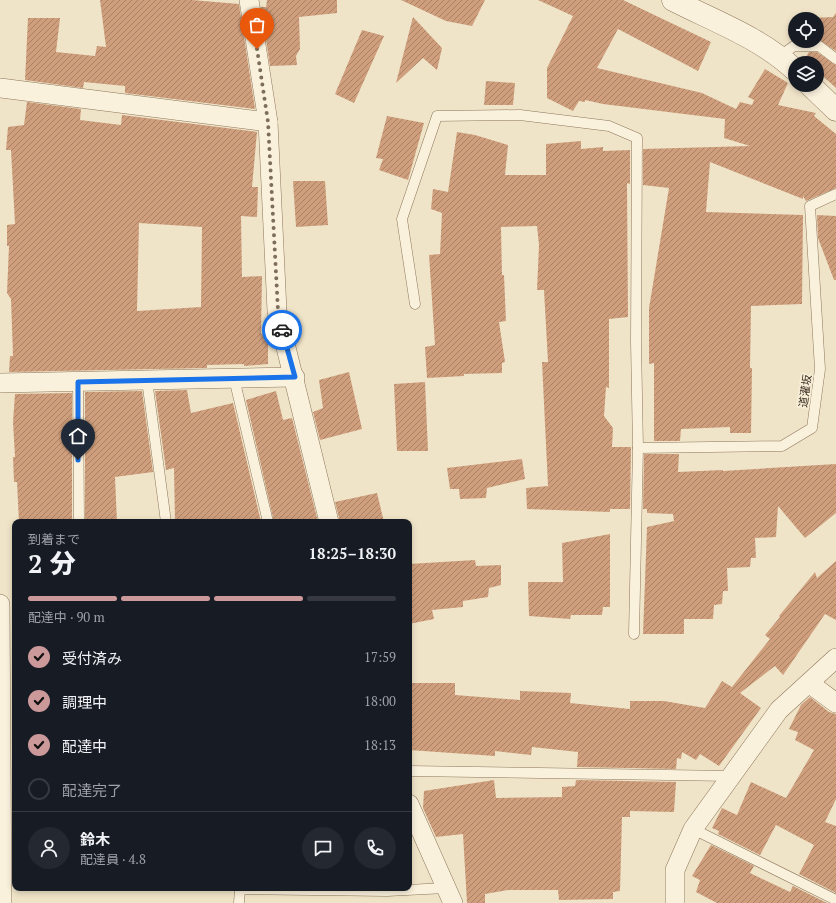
<!DOCTYPE html>
<html lang="ja">
<head>
<meta charset="utf-8">
<style>
  :root { --surface:#171b24; --page:#242831; --text:#f1f3f6; --muted:#9ea1a6; --line:#363941; --accent:#cc999b }
  body { margin:0; font-family:"PT Serif","Noto Sans JP",serif; background:var(--page); color:var(--text); height:100vh; display:flex; flex-direction:column; font-size:15px; white-space:nowrap }
  * { box-sizing:border-box; margin:0 }
  p { font-size:13px; color:var(--muted) }
  .icon { flex:none; width:22px; height:22px; fill:none; stroke:currentColor; stroke-width:2; stroke-linecap:round; stroke-linejoin:round }
  .map { position:relative; flex:1; overflow:hidden }
  .details { position:absolute; left:12px; top:519px; width:400px; height:372px; display:flex; flex-direction:column; background:var(--surface); border-radius:8px; box-shadow:0 2px 6px #0003 }
  .details>* { flex:none }
  .fabs { position:absolute; left:788px; top:12px; display:grid; gap:8px }
  .fabs a { display:grid; place-items:center; width:36px; height:36px; border-radius:50%; background:var(--surface); box-shadow:0 2px 6px #0003; font-size:20px }
  .pin { position:absolute; display:grid; place-items:center; width:34px; height:34px; color:#fff; margin:-41px -17px; border-radius:50% 50% 50% 0; rotate:-45deg; box-shadow:0 0 4px #0007 }
  .pin .icon { rotate:45deg }
  .courier { position:absolute; display:grid; place-items:center; width:40px; height:40px; margin:-20px; border:3px solid #1a73e8; border-radius:50%; background:#fff; color:#222; box-shadow:0 1px 5px #0007 }
  .headline em { font-style:normal; font-weight:800 }
  .headline div { display:flex; flex-direction:column-reverse }
  .headline { display:flex; align-items:center; justify-content:space-between; height:68px; padding:0 16px }
  h1 { font-size:26px; font-weight:800; line-height:30px }
  .bar { display:grid; grid-template-columns:repeat(4,1fr); gap:6px 4px; align-content:center; height:48px; padding:0 16px }
  .bar i { height:5px; border-radius:3px; background:var(--line) }
  .bar .selected { background:var(--accent) }
  .bar p { grid-column:span 4 }
  .line { display:flex; align-items:center; gap:10px; padding:0 16px; border-top:1px solid var(--line) }
  .line div { flex:1 }
  .round { display:grid; place-items:center; flex:none; width:42px; height:42px; border-radius:21px; background:var(--page) }
  ol { padding:0 16px; list-style:none }
  li { display:flex; align-items:center; gap:12px; height:44px }
  li p { margin-inline-start:auto }
  li .icon { padding:4px; border-radius:50%; background:var(--accent); color:#111; stroke-width:4 }
  li:last-child { color:var(--muted) }
  li i { width:22px; height:22px; border:2px solid var(--line); border-radius:50% }
  .map>svg:first-child { display:block }
  .building { fill:url(#building-hatch); fill-rule:evenodd }
  .lines { fill:none; stroke-linecap:round; stroke-linejoin:round }
  .service-casing { stroke:#8d765c; stroke-width:11 }
  .minor-casing { stroke:#8d765c; stroke-width:20 }
  .tertiary-casing { stroke:#8d765c; stroke-width:23 }
  .service { stroke:#faf1dc; stroke-width:10 }
  .minor { stroke:#faf1dc; stroke-width:19 }
  .tertiary { stroke:#faf1dc; stroke-width:22 }
  .done { stroke:#7c6e5b; stroke-width:4; stroke-dasharray:0 7.2 }
  .route { stroke:#1a73e8; stroke-width:5 }
  .labels { text-anchor:middle; dominant-baseline:central; stroke-width:3.5; stroke-linejoin:round; paint-order:stroke }
  .street-label { font-size:11px; fill:#3d2e20; stroke:#f7eed8 }
</style>
</head>
<body>
<div class="map">
<svg width="836" height="903" viewBox="0 0 836 903">
  <defs>
    <pattern id="building-hatch" width="6" height="6" patternUnits="userSpaceOnUse"><rect width="6" height="6" fill="#cf9f7d"/><path d="M-1 1l2-2M0 6l6-6M5 7l2-2" fill="none" stroke="#a98266"/></pattern>
  </defs>
  <rect width="100%" height="100%" fill="#f0e4c8"/>
  <!-- building -->
  <g class="building">
    <polygon points="100,0 192,0 239,4 255,109 125,93 125,86 84,82 83,88 25,80 28,18 60,18 56,52 95,56 97,46 106,47"/>
    <polygon points="267,0 337,0 337,13 299,17 300,49 296,56 297,65 270,66 261,7 266,7"/>
    <polygon points="401,0 485,0 472,26 446,21"/>
    <polygon points="538,0 623,0 711,42 698,71 618,29 597,68 702,93 736,109 740,102 752,105 754,100 748,97 765,69 788,83 778,105 816,113 814,116 836,134 836,188 806,201 803,196 803,199 710,162 706,212 803,215 802,304 751,306 750,368 752,368 751,433 730,433 730,427 681,429 680,441 654,441 654,363 649,364 649,308 669,188 643,185 643,149 750,146 724,138 725,119 603,104 585,100 585,102 579,101 573,111 547,98 547,68 573,16"/>
    <polygon points="801,13 813,18 833,17 836,13 836,51 817,39 817,19 799,19"/>
    <polygon points="413,17 442,48 437,70 423,58 396,83"/>
    <polygon points="362,30 384,36 354,103 335,94"/>
    <polygon points="809,52 817,52 836,65 836,88 817,71 817,63 808,63 804,60"/>
    <polygon points="486,81 515,83 513,105 484,105"/>
    <path d="M27 102 81 109 80 120 121 125 122 115 257 132 252 187H258L257 217 241 216 242 277 262 276 261 334H268V364L244 366V364L207 365V368L9 372 10 356H13L11 299 7 293 9 246H7V225L15 224 11 150H6L8 127 24 125ZM139 223 202 227 201 307 137 311Z"/>
    <polygon points="387,116 424,123 408,180 379,170 383,159 376,158"/>
    <polygon points="457,132 475,135 508,145 505,175 546,175 546,144 581,141 581,149 603,147 603,151 630,150 630,184 627,183 628,317 609,319 609,388 606,387 604,416 613,428 612,447 631,447 630,509 610,509 610,512 527,509 526,488 548,486 542,362 548,362 544,290 537,290 539,245 537,226 501,227 502,275 504,275 506,321 499,322 505,362 502,363 502,373 464,374 464,376 427,378 425,347 435,345 429,255 440,254 442,213 431,209 433,189 448,192"/>
    <polygon points="293,181 325,181 328,225 296,227"/>
    <polygon points="817,215 836,216 836,280 834,280 818,238"/>
    <polygon points="349,372 362,429 320,440 313,412 323,408 319,380"/>
    <polygon points="425,382 428,451 397,451 394,384"/>
    <polygon points="187,390 191,413 233,403 261,522 175,522 174,468 166,470 155,391"/>
    <polygon points="142,391 153,472 115,477 117,522 85,522 85,392"/>
    <polygon points="276,391 283,420 292,418 318,522 274,522 246,400"/>
    <polygon points="72,393 72,522 19,522 17,482 14,482 13,457 15,457 13,422 15,394"/>
    <polygon points="644,454 679,454 678,472 723,470 723,471 836,464 836,513 805,538 778,506 776,537 755,538 756,558 751,558 750,567 727,568 728,591 723,591 722,604 714,605 713,619 684,619 684,634 643,634 647,527 674,521 673,514 647,513 647,509 643,509"/>
    <polygon points="522,459 525,479 487,488 486,498 460,499 459,489 450,489 447,468"/>
    <polygon points="377,493 384,522 340,522 335,502"/>
    <polygon points="610,534 610,607 603,607 602,615 571,615 570,619 529,616 528,582 563,582 562,543"/>
    <polygon points="475,560 476,566 501,565 501,585 489,588 488,597 463,601 463,607 432,610 434,619 409,624 409,564"/>
    <polygon points="836,561 836,620 825,614 783,675 775,666 740,693 761,708 719,766 700,754 696,760 682,752 681,759 677,758 676,769 577,767 578,752 532,747 531,755 495,751 495,756 409,750 409,683 455,683 455,695 520,700 520,691 571,693 570,703 630,709 630,701 664,701 705,708 722,681 732,687 770,639 765,635 780,617 779,616 815,572 817,578"/>
    <polygon points="810,697 829,712 836,714 836,799 825,822 836,826 836,893 799,874 814,845 776,825 760,855 718,834 719,831 712,828 722,808 737,815 751,782 786,798 814,750 795,740 798,732 789,729 801,705"/>
    <polygon points="494,780 496,798 562,797 562,787 575,786 576,780 676,782 674,812 630,811 630,817 622,817 620,891 613,892 613,899 559,900 558,890 508,890 485,894 485,903 467,903 463,834 436,837 423,808 424,791"/>
    <polygon points="711,845 754,866 750,873 790,892 793,886 827,903 717,903 696,892 700,880 692,876"/>
  </g>
  <g class="lines">
    <!-- service casing -->
    <g class="service-casing">
      <g id="service">
        <polyline points="780,56 794,46 819,46 836,59"/>
        <polyline points="415,304 402,219 437,116 520,115 609,126 637,138 636,342 638,448 634,634"/>
        <polyline points="234,378 268,522"/>
        <polyline points="147,380 166,522"/>
        <polyline points="78,382 79,522"/>
        <polyline points="638,448 782,446 812,428 820,369 810,206 836,194"/>
        <polyline points="409,771 731,776"/>
        <polyline points="693,829 836,900"/>
        <polyline points="239,903 240,889 387,891 446,888"/>
      </g>
    </g>
    <!-- minor casing -->
    <g class="minor-casing">
      <g id="minor">
        <polyline points="249,0 268,122 277,311 329,522"/>
        <polyline points="0,88 268,122"/>
        <polyline points="0,383 295,377"/>
        <polyline points="0,604 2,903"/>
        <polyline points="809,683 836,703"/>
        <polyline points="409,804 453,903"/>
        <polyline points="675,903 675,870 693,829 779,710 836,658"/>
      </g>
    </g>
    <!-- tertiary casing -->
    <g class="tertiary-casing">
      <g id="tertiary">
        <path d="M673 0C714 21 761 38 795 70"/>
        <polyline points="810,85 836,110"/>
      </g>
    </g>
    <!-- service -->
    <use href="#service" class="service"/>
    <!-- minor -->
    <use href="#minor" class="minor"/>
    <!-- tertiary -->
    <use href="#tertiary" class="tertiary"/>
  </g>
  <g class="lines">
    <!-- done -->
    <polyline class="done" points="257,49 268,122 278,311 282,330"/>
    <!-- route -->
    <polyline class="route" points="78,460 78,382 295,377 282,330"/>
  </g>
  <g class="labels">
    <!-- street labels -->
    <g class="street-label">
      <text transform="translate(805 391) rotate(-82)">道灌坂</text>
    </g>
  </g>
</svg>
<div class="fabs">
<a><svg class="icon" aria-label="locate" viewBox="0 0 24 24"><circle cx="12" cy="12" r="6"/><path d="M12 2v4M12 18v4M2 12h4M18 12h4"/></svg></a>
<a><svg class="icon" aria-label="layers" viewBox="0 0 24 24"><path d="M12 4l9 5-9 5-9-5zM3 14l9 5 9-5"/></svg></a>
</div>
<div class="pin" style="left:257px;top:49px;background:#ea580c"><svg class="icon" aria-label="bag" viewBox="0 0 24 24"><path d="M5 8h14l-1 12H6zM9 8a3 3 0 0 1 6 0"/></svg></div>
<div class="pin" style="left:78px;top:460px;background:#1f2937"><svg class="icon" aria-label="home" viewBox="0 0 24 24"><path d="M3 11l9-7 9 7M6 9v11h12V9"/></svg></div>
<div class="courier" style="left:282px;top:330px"><svg class="icon" aria-label="car" viewBox="0 0 24 24"><path d="M5 17H2v-5l4-1 3-4h7l3 4 3 1v5h-3M9 17h6M6 11h13"/><circle cx="7" cy="17" r="2"/><circle cx="17" cy="17" r="2"/></svg></div>
<section class="details">
<div class="headline"><div><h1>2 分</h1><p>到着まで</p></div><em>18:25–18:30</em></div>
<div class="bar"><i class="selected"></i><i class="selected"></i><i class="selected"></i><i></i><p>配達中 · 90 m</p></div>
<ol>
<li><svg class="icon" aria-label="check" viewBox="0 0 24 24"><path d="M5 12l5 5 9-10"/></svg>受付済み<p>17:59</p></li>
<li><svg class="icon" aria-label="check" viewBox="0 0 24 24"><path d="M5 12l5 5 9-10"/></svg>調理中<p>18:00</p></li>
<li><svg class="icon" aria-label="check" viewBox="0 0 24 24"><path d="M5 12l5 5 9-10"/></svg>配達中<p>18:13</p></li>
<li><i></i>配達完了</li>
</ol>
<div class="line" style="height:72px"><a class="round"><svg class="icon" aria-label="person" viewBox="0 0 24 24"><circle cx="12" cy="8" r="4"/><path d="M4 21q1-7 8-7t8 7"/></svg></a><div><b>鈴木</b><p>配達員 · 4.8</p></div><a class="round"><svg class="icon" aria-label="chat" viewBox="0 0 24 24"><path d="M4 5h16v11H9l-5 4z"/></svg></a><a class="round"><svg class="icon" aria-label="phone" viewBox="0 0 24 24"><path d="M5 4h4l2 5-3 2q2 4 5 5l2-3 5 2v4C11 20 4 13 5 4z"/></svg></a></div>
</section>
</div>
</body>
</html>
